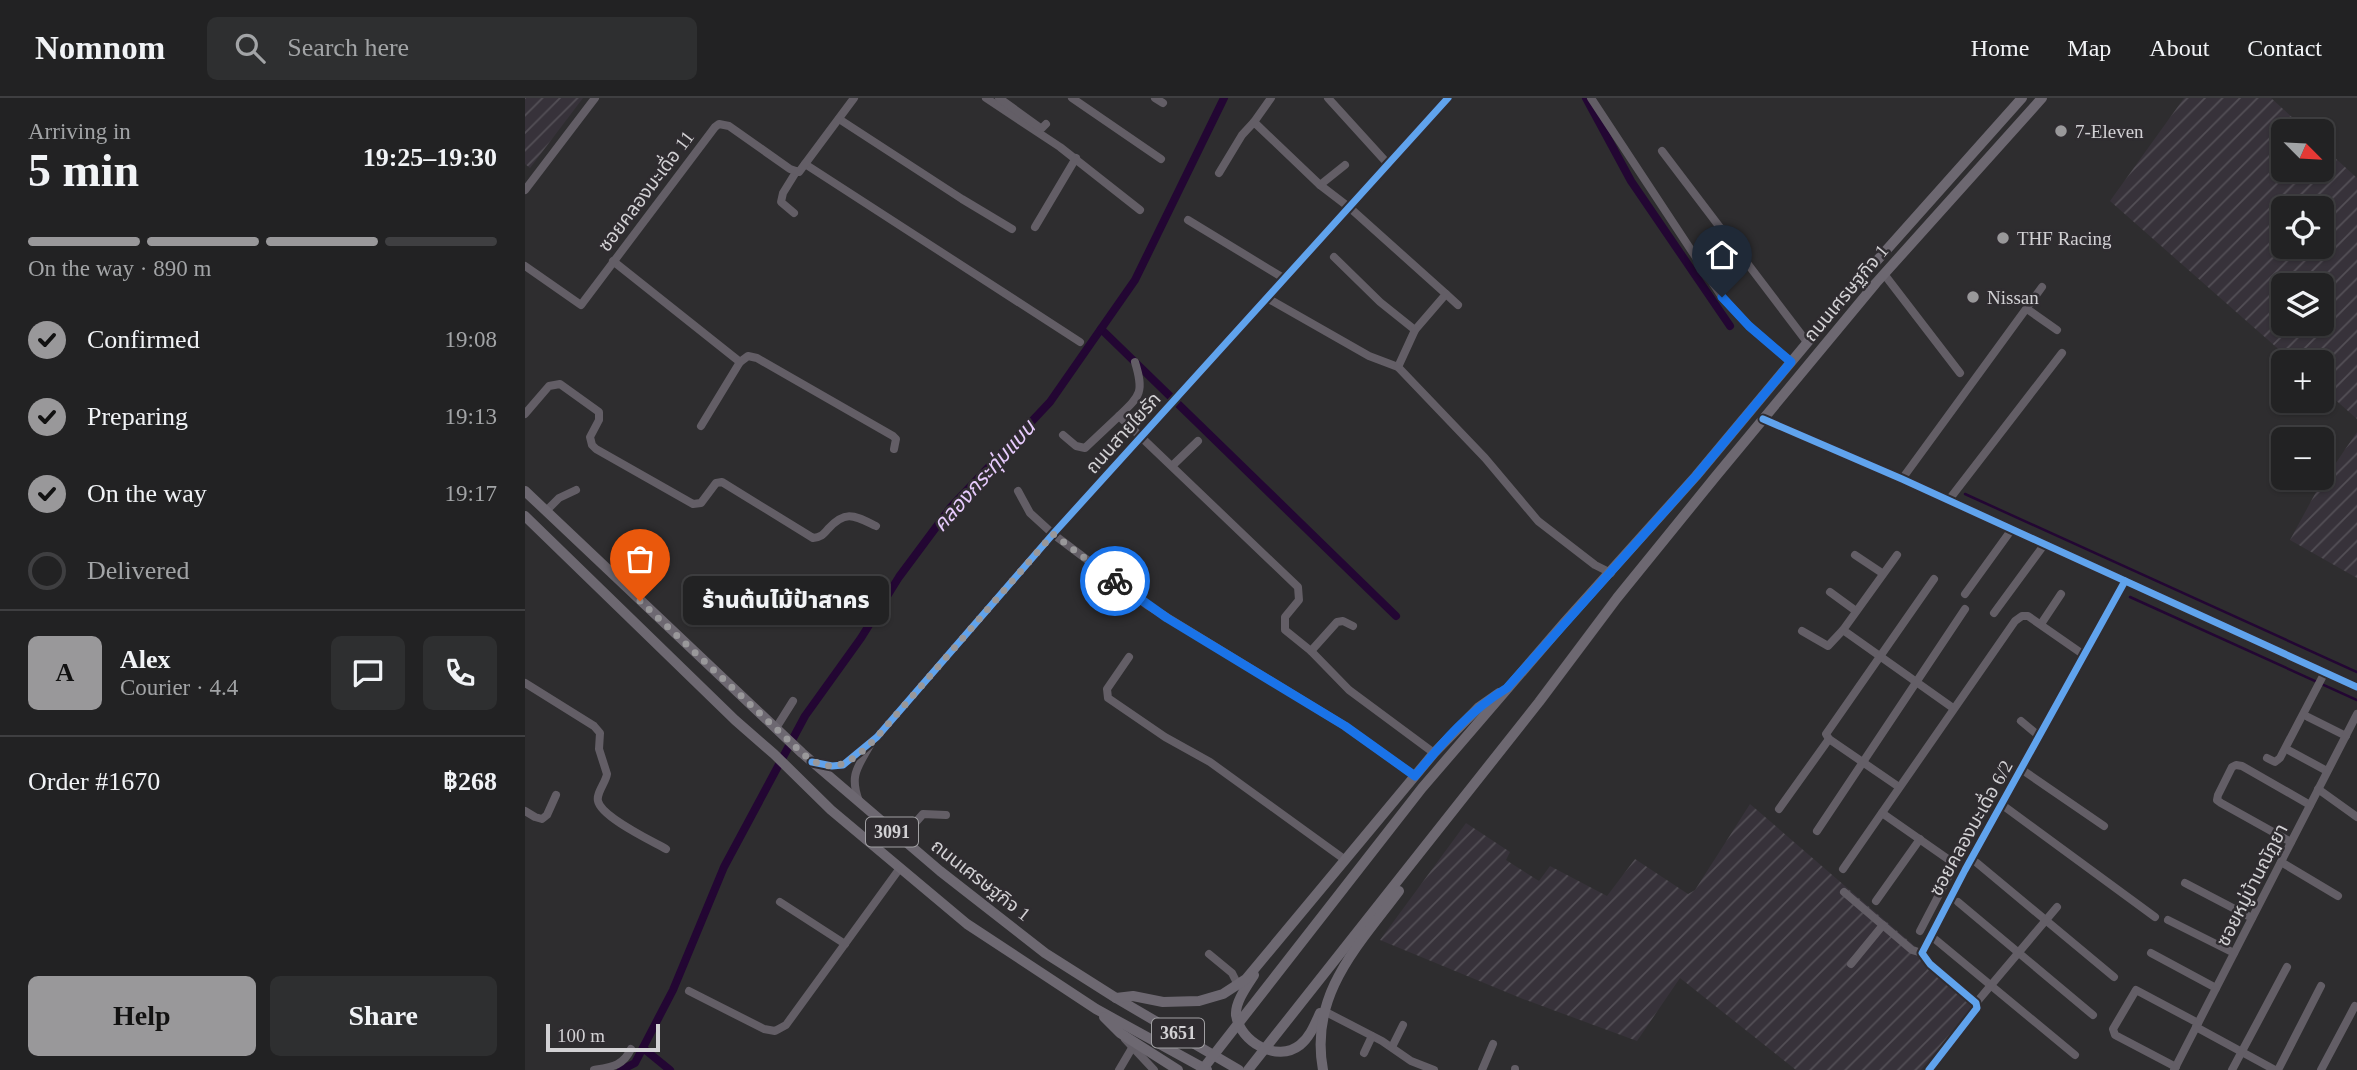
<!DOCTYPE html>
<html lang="en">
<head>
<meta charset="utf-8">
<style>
  :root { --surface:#222223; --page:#2e2f30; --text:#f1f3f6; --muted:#a2a4a6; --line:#3f3f41; --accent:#99989a }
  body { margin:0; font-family:"Times New Roman","Noto Sans Thai",serif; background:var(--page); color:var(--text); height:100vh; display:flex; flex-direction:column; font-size:26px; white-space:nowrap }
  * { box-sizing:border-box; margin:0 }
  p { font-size:23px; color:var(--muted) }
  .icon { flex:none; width:38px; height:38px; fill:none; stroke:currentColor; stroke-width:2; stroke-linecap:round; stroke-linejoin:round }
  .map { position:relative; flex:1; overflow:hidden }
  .drawer { display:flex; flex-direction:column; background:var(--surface); width:525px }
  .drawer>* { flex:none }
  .needle { width:46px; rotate:114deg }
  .fabs { position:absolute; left:1746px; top:21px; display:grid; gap:14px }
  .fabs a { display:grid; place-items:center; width:63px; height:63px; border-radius:10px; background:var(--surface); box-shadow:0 2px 5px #0004,0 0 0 2px var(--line); font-size:35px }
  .scale { position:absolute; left:21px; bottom:18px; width:114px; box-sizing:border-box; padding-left:7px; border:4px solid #d2d1d4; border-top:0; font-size:19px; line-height:24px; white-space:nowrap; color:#d2d1d4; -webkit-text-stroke:5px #2f2c30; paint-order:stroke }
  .pin { position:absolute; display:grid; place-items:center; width:60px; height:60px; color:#fff; margin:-72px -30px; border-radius:50% 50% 50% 0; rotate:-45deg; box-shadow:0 0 7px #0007 }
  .pin .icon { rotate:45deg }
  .courier { position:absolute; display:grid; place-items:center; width:70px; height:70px; margin:-35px; border:5px solid #1a73e8; border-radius:50%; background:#fff; color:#222; box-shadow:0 2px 9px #0007 }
  .bubble { position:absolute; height:49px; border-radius:10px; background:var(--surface); box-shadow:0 2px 5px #0004,0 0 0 2px var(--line); font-size:23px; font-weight:800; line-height:49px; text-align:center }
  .headline em { font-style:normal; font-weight:800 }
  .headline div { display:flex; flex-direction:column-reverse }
  .headline { display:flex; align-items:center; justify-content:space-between; height:119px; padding:0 28px }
  h1 { font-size:46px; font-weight:800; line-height:52px }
  .bar { display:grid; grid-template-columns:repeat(4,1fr); gap:10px 7px; align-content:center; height:84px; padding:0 28px }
  .bar i { height:9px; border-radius:5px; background:var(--line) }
  .bar .selected { background:var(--accent) }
  .bar p { grid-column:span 4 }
  .line { display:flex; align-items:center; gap:18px; padding:0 28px; border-top:2px solid var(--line) }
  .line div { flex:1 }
  .round { display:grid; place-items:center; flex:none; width:74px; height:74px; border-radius:10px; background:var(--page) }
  ol { padding:0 28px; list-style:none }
  li { display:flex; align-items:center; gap:21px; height:77px }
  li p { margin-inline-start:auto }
  li .icon { padding:7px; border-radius:50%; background:var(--accent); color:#111; stroke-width:4 }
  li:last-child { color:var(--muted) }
  li i { width:38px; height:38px; border:4px solid var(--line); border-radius:50% }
  .primary-button { display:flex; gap:14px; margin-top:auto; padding:14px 28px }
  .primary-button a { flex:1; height:80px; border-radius:10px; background:var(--accent); color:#111; font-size:28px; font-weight:800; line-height:80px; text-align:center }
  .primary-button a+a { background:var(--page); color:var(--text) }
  header { display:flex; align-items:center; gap:42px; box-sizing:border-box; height:98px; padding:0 35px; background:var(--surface); border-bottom:2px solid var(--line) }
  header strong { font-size:33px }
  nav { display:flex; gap:38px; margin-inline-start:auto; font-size:24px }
  .search { width:490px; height:63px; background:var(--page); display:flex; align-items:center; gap:18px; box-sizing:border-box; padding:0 24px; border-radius:10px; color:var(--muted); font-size:26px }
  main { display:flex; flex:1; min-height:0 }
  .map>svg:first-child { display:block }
  .industrial { fill:url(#industrial-furrows); fill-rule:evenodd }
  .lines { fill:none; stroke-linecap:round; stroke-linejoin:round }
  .stream { stroke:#230633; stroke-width:2.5 }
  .canal { stroke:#230633; stroke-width:8 }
  .minor { stroke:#635e66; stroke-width:8 }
  .major { stroke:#6d6871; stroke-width:10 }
  .cycleway-casing { stroke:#2f2c30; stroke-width:11 }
  .cycleway { stroke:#60a3ed; stroke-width:7 }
  .done { stroke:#99989a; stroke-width:7; stroke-dasharray:0 12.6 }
  .route { stroke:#1a73e8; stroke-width:9 }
  .poi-dot { fill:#99989a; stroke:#2f2c30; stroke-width:2.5 }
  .labels { text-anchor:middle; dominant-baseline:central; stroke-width:5; stroke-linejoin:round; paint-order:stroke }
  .shield { fill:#2f2c30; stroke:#a1a0a3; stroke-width:2 }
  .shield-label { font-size:18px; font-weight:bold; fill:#d2d1d4 }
  .poi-label { font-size:19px; fill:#d2d1d4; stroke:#2f2c30; text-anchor:start }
  .street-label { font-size:19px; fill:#d2d1d4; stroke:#2f2c30 }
  .water-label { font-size:21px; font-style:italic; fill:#e7cbfd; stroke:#2f2c30 }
</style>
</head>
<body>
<header>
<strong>Nomnom</strong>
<div class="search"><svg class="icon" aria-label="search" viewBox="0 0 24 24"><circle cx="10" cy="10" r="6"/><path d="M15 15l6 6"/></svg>Search here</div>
<nav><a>Home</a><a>Map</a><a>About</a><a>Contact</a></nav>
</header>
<main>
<section class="drawer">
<div class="headline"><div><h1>5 min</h1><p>Arriving in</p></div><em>19:25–19:30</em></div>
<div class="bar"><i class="selected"></i><i class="selected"></i><i class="selected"></i><i></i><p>On the way · 890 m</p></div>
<ol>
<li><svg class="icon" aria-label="check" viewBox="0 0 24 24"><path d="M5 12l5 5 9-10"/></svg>Confirmed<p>19:08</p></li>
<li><svg class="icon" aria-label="check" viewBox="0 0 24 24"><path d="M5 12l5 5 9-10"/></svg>Preparing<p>19:13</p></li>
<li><svg class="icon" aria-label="check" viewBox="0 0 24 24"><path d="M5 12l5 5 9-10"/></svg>On the way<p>19:17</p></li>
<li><i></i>Delivered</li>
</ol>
<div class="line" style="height:126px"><b class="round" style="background:var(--accent);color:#111">A</b><div><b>Alex</b><p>Courier · 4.4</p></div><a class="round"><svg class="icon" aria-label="chat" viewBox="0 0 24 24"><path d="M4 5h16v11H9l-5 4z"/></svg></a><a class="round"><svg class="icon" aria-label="phone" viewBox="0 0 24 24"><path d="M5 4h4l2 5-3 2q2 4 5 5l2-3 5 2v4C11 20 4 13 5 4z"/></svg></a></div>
<div class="line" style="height:91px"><div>Order #1670</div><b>฿268</b></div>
<div class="primary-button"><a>Help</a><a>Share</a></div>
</section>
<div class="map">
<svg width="1832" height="972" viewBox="0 0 1832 972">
  <defs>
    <pattern id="industrial-furrows" width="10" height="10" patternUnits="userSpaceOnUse" patternTransform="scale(1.75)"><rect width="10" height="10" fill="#37323a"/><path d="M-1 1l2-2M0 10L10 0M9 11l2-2" fill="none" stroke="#534f56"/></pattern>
  </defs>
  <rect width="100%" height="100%" fill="#2e2d2f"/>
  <!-- industrial -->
  <g class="industrial">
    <polygon points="0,0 58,0 5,70 0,66"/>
    <path d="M1659 0H1746L1782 33H1759V72H1797V48L1832 80V321L1797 290V264H1768L1585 103ZM1759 110H1797V149H1759ZM1797 187V226H1759V187Z"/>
    <polygon points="1832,334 1832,480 1765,442 1791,394"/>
    <polygon points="1225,706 1392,850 1448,908 1396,972 1271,972 1155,880 1112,943 998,901 855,842 941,725 985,754 981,762 1014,783 1025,768 1082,798 1110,761 1163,796 1170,792"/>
  </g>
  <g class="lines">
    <!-- stream -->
    <g class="stream">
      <polyline points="1440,396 1832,574"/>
      <polyline points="1605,499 1832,602"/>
    </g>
    <!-- canal -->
    <g class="canal">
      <polyline points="1061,0 1106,83 1205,228"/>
      <polyline points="576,231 871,518"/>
      <polyline points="118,950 145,972"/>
      <polyline points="96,972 110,965 148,892 199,769 280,618 336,540 374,479 426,409 525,304 610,182 699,0"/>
    </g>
    <!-- minor -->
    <g class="minor">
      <polyline points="461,0 535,49 615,112"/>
      <polyline points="474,0 514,29 517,30 521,26"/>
      <polyline points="547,0 636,61"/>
      <polyline points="630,0 638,5"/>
      <polyline points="803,0 863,66"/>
      <polyline points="1066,0 1197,199 1224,228 1266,264"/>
      <polyline points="314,21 437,101 487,131"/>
      <polyline points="729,24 746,0"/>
      <polyline points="1137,53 1282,244"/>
      <polyline points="280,66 555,244"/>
      <polyline points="694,75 717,37 729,24 795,87 825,110 921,196"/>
      <polyline points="795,87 820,67"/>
      <polyline points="0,92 70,0"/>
      <polyline points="269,115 256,104 258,95 271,74"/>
      <polyline points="663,122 760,181"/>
      <polyline points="510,129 551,60"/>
      <polyline points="809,159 855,204 890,232"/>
      <polyline points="88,163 215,264 223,258 232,260 368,338 371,341 369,351"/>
      <polyline points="0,168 56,207 190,29 194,26 204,28 265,71 274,74 329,0"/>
      <polyline points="1359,176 1435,275"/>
      <polyline points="742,200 844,258 873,269 960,360 1013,423 1070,467 1086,475"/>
      <polyline points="1502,211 1532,232"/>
      <polyline points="873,269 890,232 921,196 933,207"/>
      <path d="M0 316 24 288 35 286 74 314V322L65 339 67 347 71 351 168 406 176 405 191 385 197 384 288 440C296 439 298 437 303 431 321 411 330 418 351 428"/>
      <path d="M594 318C616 297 619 294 610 264"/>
      <polyline points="1238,321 1377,381 1832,589"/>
      <polyline points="176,328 215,264"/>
      <polyline points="538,337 551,348 560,350 594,318 773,489 774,502 760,519 760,532 786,553 824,592 909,655"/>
      <polyline points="647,368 673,343"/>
      <polyline points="1377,381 1517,189"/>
      <polyline points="493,393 505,415 528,436 622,507 820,628 890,678"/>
      <polyline points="1423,403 1537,255"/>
      <polyline points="21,413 34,400 51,392"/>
      <polyline points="1330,457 1357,475"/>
      <polyline points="1372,457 1318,532 1428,610"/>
      <polyline points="1305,494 1331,513"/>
      <polyline points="1440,496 1487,431"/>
      <polyline points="1469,515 1519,447"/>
      <polyline points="1516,526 1536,496"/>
      <polyline points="1277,533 1303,548 1318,532"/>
      <polyline points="786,553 812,524 818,523 828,528"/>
      <polyline points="604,559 582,591 583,600 640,639 685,664 819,761"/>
      <path d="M0 585 69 628 75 635 74 651 82 676C81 684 71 695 73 703 76 719 127 743 141 751"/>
      <polyline points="1783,619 1821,638"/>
      <polyline points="1496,623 1514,638"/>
      <polyline points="251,630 268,603"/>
      <polyline points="1765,653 1802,673"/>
      <polyline points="1742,660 1750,664 1755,660 1800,574"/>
      <polyline points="288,664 307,668 318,667 352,639 528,436 923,0"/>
      <polyline points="1496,671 1579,728"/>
      <polyline points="1374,689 1304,641 1301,636 1409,481"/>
      <polyline points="1793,691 1832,719"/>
      <path d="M334 703C324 677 333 669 345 647"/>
      <polyline points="1476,706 1630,819"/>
      <polyline points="1254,711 1304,641"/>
      <polyline points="0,713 10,719 17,721 22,717 31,697"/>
      <polyline points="1357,715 1430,766 1395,833"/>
      <polyline points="1292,733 1440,511"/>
      <polyline points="376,741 398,716 421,717"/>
      <polyline points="1766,744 1696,705 1692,702 1693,697 1707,669 1711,667 1717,668 1785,707"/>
      <polyline points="1756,764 1813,798"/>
      <polyline points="1452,765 1589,879"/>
      <polyline points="1318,771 1490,523 1497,518 1503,518 1559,557"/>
      <polyline points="1660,785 1727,820"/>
      <polyline points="1319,794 1387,852 1397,855"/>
      <polyline points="1351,803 1395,741"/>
      <polyline points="255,804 320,846"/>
      <polyline points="1433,804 1568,917"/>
      <polyline points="1643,822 1709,855"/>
      <polyline points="1411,842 1550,957"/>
      <polyline points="1626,855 1691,890"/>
      <polyline points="684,856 707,875 713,887"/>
      <polyline points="1326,866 1358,827"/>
      <polyline points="164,893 239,931 250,933 261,927 375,770"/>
      <polyline points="1451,905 1532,809"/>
      <polyline points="799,913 857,943 886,963 909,972"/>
      <polyline points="1671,929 1750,972"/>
      <polyline points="600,941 629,972"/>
      <polyline points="867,949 878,927"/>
      <polyline points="839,955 847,938"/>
      <polyline points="1651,969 1590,937 1588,931 1611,892 1673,925"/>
      <path d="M69 972C87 969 98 968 106 951"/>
      <polyline points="594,972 607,950"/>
      <polyline points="957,972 968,946"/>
      <polyline points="990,972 990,971"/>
      <polyline points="1404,972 1452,910 1451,905 1405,866 1397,855 1440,772 1600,483"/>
      <polyline points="1649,972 1832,616"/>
      <polyline points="1707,972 1762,869"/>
      <polyline points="1753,972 1796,888"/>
      <polyline points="1796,972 1830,908"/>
    </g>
    <!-- major -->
    <g class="major">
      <polyline points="0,393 277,655 415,773 520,855 591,900 714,972"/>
      <polyline points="0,418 210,622 249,656 306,712 442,826 571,911 682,972"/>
      <path d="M729 877C722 888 710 904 711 917 715 944 752 965 775 947 785 939 790 926 795 915"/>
      <polyline points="591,900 608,898 638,904 674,903 698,896 721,881 909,655 954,609 974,595"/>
      <polyline points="579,919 595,935 653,972"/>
      <polyline points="677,972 897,690 1039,525 1171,378 1332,185 1497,0"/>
      <polyline points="723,972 1014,604 1092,500 1191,378 1351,185 1517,0"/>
      <path d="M798 972C784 897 832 849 874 793"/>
    </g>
    <!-- cycleway casing -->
    <g class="cycleway-casing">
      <g id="cycleway">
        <polyline points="1238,321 1377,381 1832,589"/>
        <polyline points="287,664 307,668 318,667 352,639 528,436 923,0"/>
        <polyline points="1404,972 1452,910 1451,905 1405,866 1397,855 1440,772 1600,483"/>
      </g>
    </g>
    <!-- cycleway -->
    <use href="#cycleway" class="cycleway"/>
  </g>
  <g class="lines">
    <!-- done -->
    <path class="done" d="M115 503 277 655C307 681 329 663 352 639L528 436 590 483"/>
    <!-- route -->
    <path class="route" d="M590 483 642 520 820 628 890 678C917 645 945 612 982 590L1171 378 1266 264 1224 228 1197 199"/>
  </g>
  <!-- markers -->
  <g class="poi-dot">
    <circle cx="1536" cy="33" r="7"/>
    <circle cx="1478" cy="140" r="7"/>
    <circle cx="1448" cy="199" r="7"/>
  </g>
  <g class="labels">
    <!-- shield labels -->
    <g class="shield">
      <rect x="341" y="719.5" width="52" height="29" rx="5"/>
      <rect x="627" y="920.5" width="52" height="29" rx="5"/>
    </g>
    <g class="shield-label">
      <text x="367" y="734">3091</text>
      <text x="653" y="935">3651</text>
    </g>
    <!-- poi labels -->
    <g class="poi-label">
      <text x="1550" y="33">7-Eleven</text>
      <text x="1492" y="140">THF Racing</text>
      <text x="1462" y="199">Nissan</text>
    </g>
    <!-- street labels -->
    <g class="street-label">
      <text transform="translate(121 93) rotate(-53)">ซอยคลองมะเดื่อ 11</text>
      <text transform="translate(1321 195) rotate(-50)">ถนนเศรษฐกิจ 1</text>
      <text transform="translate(598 335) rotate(-48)">ถนนสายใยรัก</text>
      <text transform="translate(1446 730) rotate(-61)">ซอยคลองมะเดื่อ 6/2</text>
      <text transform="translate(456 782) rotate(38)">ถนนเศรษฐกิจ 1</text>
      <text transform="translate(1727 787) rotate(-63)">ซอยหมู่บ้านณัฏยา</text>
    </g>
    <!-- water labels -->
    <g class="water-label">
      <text transform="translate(459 378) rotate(-48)">คลองกระทุ่มแบน</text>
    </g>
  </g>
</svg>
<div class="fabs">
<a><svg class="needle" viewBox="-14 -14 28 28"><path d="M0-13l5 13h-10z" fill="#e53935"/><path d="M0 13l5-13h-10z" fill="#a2a4a6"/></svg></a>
<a><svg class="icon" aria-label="locate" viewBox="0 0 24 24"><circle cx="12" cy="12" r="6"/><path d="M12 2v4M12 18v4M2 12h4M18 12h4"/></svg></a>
<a><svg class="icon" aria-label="layers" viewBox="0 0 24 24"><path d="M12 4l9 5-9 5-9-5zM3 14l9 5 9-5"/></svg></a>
<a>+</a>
<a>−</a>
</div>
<div class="scale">100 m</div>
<div class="pin" style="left:115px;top:503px;background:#ea580c"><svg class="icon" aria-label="bag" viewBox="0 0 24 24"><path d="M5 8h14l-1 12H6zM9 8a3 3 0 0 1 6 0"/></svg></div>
<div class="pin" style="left:1197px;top:199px;background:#1f2937"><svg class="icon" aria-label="home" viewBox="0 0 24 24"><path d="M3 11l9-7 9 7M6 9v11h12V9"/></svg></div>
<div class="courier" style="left:590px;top:483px"><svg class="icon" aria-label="bike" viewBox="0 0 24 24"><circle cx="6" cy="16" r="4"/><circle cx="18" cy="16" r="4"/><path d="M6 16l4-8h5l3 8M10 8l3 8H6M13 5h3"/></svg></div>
<div class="bubble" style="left:158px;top:478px;width:206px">ร้านต้นไม้ป้าสาคร</div>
</div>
</main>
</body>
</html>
